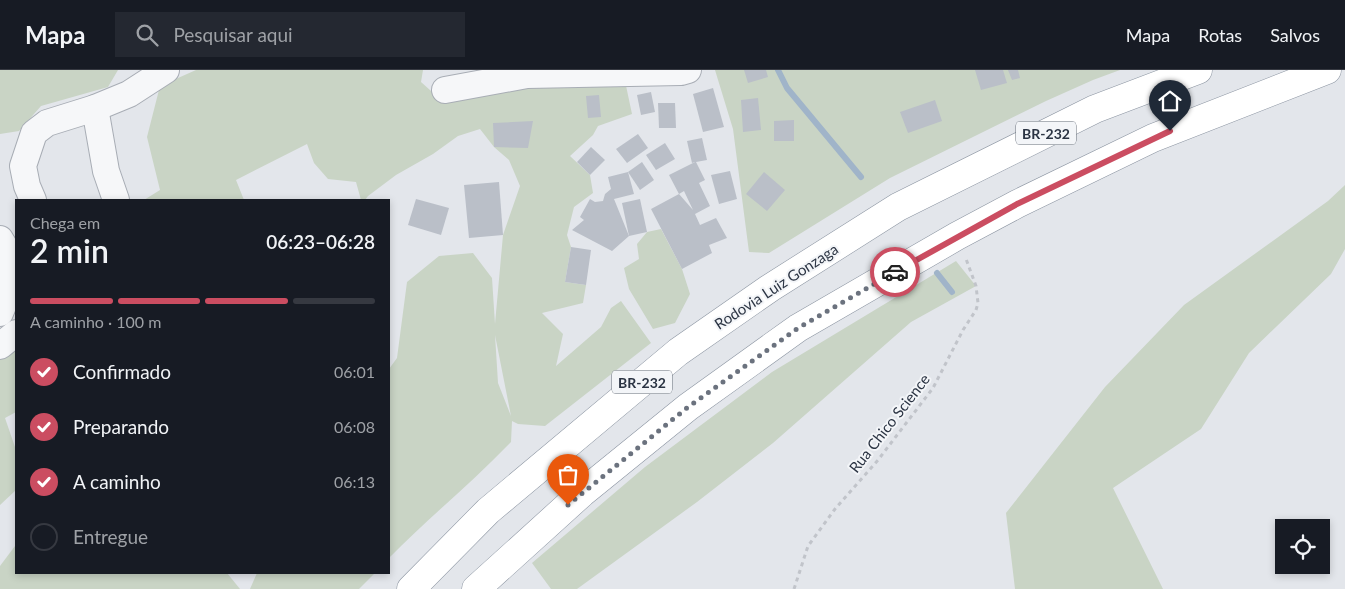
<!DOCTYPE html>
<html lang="pt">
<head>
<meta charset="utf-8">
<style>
  :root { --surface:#171b24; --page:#242831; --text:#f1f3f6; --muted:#9ea1a6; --line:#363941; --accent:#cb4d61 }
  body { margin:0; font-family:Lato,sans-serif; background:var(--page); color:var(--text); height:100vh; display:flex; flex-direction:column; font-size:19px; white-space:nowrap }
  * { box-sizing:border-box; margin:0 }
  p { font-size:16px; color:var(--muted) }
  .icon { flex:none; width:28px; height:28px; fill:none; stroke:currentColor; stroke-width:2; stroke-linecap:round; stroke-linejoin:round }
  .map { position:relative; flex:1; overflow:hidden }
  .drawer { position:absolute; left:15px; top:129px; width:375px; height:375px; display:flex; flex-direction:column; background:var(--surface); border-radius:0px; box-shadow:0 2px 8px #0003 }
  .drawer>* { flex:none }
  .fabs { position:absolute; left:1275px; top:449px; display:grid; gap:10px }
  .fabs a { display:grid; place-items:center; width:55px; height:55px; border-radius:0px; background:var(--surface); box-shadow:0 2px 8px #0003; font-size:25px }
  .pin { position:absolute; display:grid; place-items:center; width:42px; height:42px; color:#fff; margin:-51px -21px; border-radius:50% 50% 50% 0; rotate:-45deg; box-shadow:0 0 5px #0007 }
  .pin .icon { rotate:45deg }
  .courier { position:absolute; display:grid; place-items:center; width:50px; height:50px; margin:-25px; border:4px solid #cb4d61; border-radius:50%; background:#fff; color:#222; box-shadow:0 1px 6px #0007 }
  .head em { font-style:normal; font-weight:600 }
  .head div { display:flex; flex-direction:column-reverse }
  .head { display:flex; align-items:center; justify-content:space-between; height:85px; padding:0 15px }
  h1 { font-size:32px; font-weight:600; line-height:38px }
  .bar { display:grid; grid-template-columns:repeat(4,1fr); gap:8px 5px; align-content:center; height:60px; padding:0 15px }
  .bar i { height:6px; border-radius:4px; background:var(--line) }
  .bar .active { background:var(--accent) }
  .bar p { grid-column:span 4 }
  ol { padding:0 15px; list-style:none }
  li { display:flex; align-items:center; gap:15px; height:55px }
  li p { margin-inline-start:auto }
  li .icon { padding:5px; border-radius:50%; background:var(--accent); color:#fff; stroke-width:4 }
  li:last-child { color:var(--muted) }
  li i { width:28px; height:28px; border:2px solid var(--line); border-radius:50% }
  header { display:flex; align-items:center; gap:30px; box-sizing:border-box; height:70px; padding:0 25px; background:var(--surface); border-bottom:1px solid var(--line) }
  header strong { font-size:24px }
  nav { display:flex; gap:28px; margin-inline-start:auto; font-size:18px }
  .search { width:350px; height:45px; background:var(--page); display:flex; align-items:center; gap:12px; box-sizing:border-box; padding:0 18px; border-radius:0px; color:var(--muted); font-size:19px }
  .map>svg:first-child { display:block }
  .green { fill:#c9d4c5; fill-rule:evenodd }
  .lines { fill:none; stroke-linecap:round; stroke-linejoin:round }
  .stream { stroke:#a0b4c9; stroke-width:6 }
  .building { fill:#babfc8 }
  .minor-casing { stroke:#a8adb5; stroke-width:28 }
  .highway-casing { stroke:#8b94a1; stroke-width:29 }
  .path { stroke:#c1c4ca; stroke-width:3; stroke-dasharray:4 4; stroke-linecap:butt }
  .minor { stroke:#f6f7f9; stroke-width:26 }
  .highway { stroke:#fff; stroke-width:28 }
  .done { stroke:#6b727e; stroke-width:5; stroke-dasharray:0 9 }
  .route { stroke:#cb4d61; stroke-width:6 }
  .labels { text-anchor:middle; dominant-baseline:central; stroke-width:4; stroke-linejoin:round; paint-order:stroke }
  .shield { fill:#f3f5f8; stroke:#676e79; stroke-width:1 }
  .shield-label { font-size:14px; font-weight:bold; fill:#2b3443 }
  .street-label { font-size:15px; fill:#2b3443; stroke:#f3f5f8 }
</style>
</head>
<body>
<header>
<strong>Mapa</strong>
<div class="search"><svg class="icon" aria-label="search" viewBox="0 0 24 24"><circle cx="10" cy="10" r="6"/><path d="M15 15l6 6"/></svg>Pesquisar aqui</div>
<nav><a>Mapa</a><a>Rotas</a><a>Salvos</a></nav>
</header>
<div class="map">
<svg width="1345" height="519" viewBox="0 0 1345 519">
  <rect width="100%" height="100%" fill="#e3e6eb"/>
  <!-- green -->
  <g class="green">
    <polygon points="0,0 118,0 108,17 41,36 19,61 0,64"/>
    <path d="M196 0H423L421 12 440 29 516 11H625L632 44 598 56 593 65 570 86 590 105 593 123 574 137 567 165 571 177 565 212 586 215 583 233 542 243 563 264 556 296 601 257 611 238 621 231 651 273 545 356 518 354 512 351 511 372C472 413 428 448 389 488V299L397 288 407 212 439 186 473 183 492 208 495 254 503 165 520 116 509 90 494 77 480 59 458 66 433 84 396 105 368 126 365 130H361L356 112 328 109 314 93 307 74 236 110 244 130H144L160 120 147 67 160 16ZM495 265 511 346 498 313Z"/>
    <polygon points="715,0 1120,0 1093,10 1046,31 890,108 769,183 749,182 733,59"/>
    <polygon points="1345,115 1345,179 1331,204 1249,283 1201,359 1113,418 1163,519 1015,519 1006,443 1105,317 1184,235 1328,131"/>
    <polygon points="661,159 682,199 690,224 675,253 653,259 629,219 624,198 639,189 637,174 647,162"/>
    <polygon points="956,191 976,216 911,252 773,373 697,432 577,519 551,519 532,493 645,397 772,302"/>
    <polygon points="16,271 16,342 5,348 16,380 16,420 0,435 0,285"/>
    <polygon points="15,476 16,502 227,503 240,519 0,519 0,496"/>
    <polygon points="257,503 257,502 375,503 359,519 250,519"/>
  </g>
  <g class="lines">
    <!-- stream -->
    <g class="stream">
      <polyline points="778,0 787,18 861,107"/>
      <polyline points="937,203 952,222"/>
    </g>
  </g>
  <!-- building -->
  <g class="building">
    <polygon points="744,0 766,0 768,7 748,13"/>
    <polygon points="975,0 1003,0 1007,13 981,20"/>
    <polygon points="1008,0 1018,0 1020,8 1012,10"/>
    <polygon points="713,18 724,57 703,62 693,24"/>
    <polygon points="651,22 655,42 641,45 637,25"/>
    <polygon points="599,25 601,47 588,48 586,26"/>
    <polygon points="758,28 761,60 743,62 741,30"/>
    <polygon points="935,30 942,51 908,63 900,42"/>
    <polygon points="658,33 675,33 676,58 659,58"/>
    <polygon points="794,50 794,71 774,71 774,51"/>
    <polygon points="533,51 528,78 494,77 493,53"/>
    <polygon points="638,64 648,78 627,93 616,79"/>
    <polygon points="702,68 707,90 696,92 705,110 699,113 710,136 695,144 700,155 716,148 727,168 709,175 712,183 682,199 651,139 679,124 693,140 684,121 679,124 669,105 695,92 692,93 687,71"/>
    <polygon points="665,73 675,89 656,100 646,85"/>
    <polygon points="591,77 605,90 590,105 577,92"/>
    <polygon points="642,92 654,110 640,120 628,102"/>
    <polygon points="730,101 737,129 719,134 711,105"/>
    <polygon points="628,102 634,124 614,129 629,166 612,181 572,160 584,150 580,147 590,129 595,132 603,131 605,124 611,119 608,107"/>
    <polygon points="764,102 785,120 767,141 746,124"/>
    <polygon points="499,112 503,165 469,168 464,115"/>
    <polygon points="416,129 449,138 441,165 408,155"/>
    <polygon points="640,129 647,162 629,166 622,133"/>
    <polygon points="571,177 591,180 586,215 565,212"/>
  </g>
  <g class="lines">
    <!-- minor casing -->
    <g class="minor-casing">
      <g id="minor">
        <polyline points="445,20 527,5 681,2 688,0"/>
        <polyline points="95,38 106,101 116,130"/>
        <polyline points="33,130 27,116 23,96 34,63 47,53 95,38 129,24 166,0"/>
        <path d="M0 169C16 193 12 218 0 243"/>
        <polyline points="0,276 16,263"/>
      </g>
    </g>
    <!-- highway casing -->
    <g class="highway-casing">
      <g id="highway">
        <polyline points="411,519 488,441 678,282 770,218 898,137 1095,39 1198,0"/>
        <polyline points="476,519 582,423 688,337 798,258 957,166 1017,134 1153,68 1327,0"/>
      </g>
    </g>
    <!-- path -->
    <polyline class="path" points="794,519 808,476 835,439 878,390 933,318 963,260 976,240 978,233 976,216 966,189"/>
    <!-- minor -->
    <use href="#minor" class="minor"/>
    <!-- highway -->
    <use href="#highway" class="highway"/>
  </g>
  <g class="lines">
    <!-- done -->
    <polyline class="done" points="568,435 688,337 798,258 895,202"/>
    <!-- route -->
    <polyline class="route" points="895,202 1017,134 1170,61"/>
  </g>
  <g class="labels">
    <!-- shield labels -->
    <g class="shield">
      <rect x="1016" y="51.5" width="60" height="23" rx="4"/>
      <rect x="612" y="300.5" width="60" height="23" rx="4"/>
    </g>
    <g class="shield-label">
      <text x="1046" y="63">BR-232</text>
      <text x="642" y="312">BR-232</text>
    </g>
    <!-- street labels -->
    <g class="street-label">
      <text transform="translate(776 216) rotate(-33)">Rodovia Luiz Gonzaga</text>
      <text transform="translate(889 353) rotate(-52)">Rua Chico Science</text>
    </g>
  </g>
</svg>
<div class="fabs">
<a><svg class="icon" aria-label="locate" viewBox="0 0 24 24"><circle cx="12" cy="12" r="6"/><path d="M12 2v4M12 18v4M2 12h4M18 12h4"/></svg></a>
</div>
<div class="pin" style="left:568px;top:435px;background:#ea580c"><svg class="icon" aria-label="bag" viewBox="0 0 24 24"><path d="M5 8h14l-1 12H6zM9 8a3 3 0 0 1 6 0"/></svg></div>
<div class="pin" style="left:1170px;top:61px;background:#1f2937"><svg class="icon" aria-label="home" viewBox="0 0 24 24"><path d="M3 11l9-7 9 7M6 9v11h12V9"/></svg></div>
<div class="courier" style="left:895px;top:202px"><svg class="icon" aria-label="car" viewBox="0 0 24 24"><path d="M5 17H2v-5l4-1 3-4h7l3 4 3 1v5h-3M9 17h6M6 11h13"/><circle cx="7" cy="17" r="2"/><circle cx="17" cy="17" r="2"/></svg></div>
<section class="drawer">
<div class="head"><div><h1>2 min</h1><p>Chega em</p></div><em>06:23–06:28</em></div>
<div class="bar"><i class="active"></i><i class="active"></i><i class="active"></i><i></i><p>A caminho · 100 m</p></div>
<ol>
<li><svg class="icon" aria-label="check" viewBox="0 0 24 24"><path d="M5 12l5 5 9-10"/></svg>Confirmado<p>06:01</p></li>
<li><svg class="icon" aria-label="check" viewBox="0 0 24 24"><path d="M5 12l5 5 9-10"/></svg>Preparando<p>06:08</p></li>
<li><svg class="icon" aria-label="check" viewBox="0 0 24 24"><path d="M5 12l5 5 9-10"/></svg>A caminho<p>06:13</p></li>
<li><i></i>Entregue</li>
</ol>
</section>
</div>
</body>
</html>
